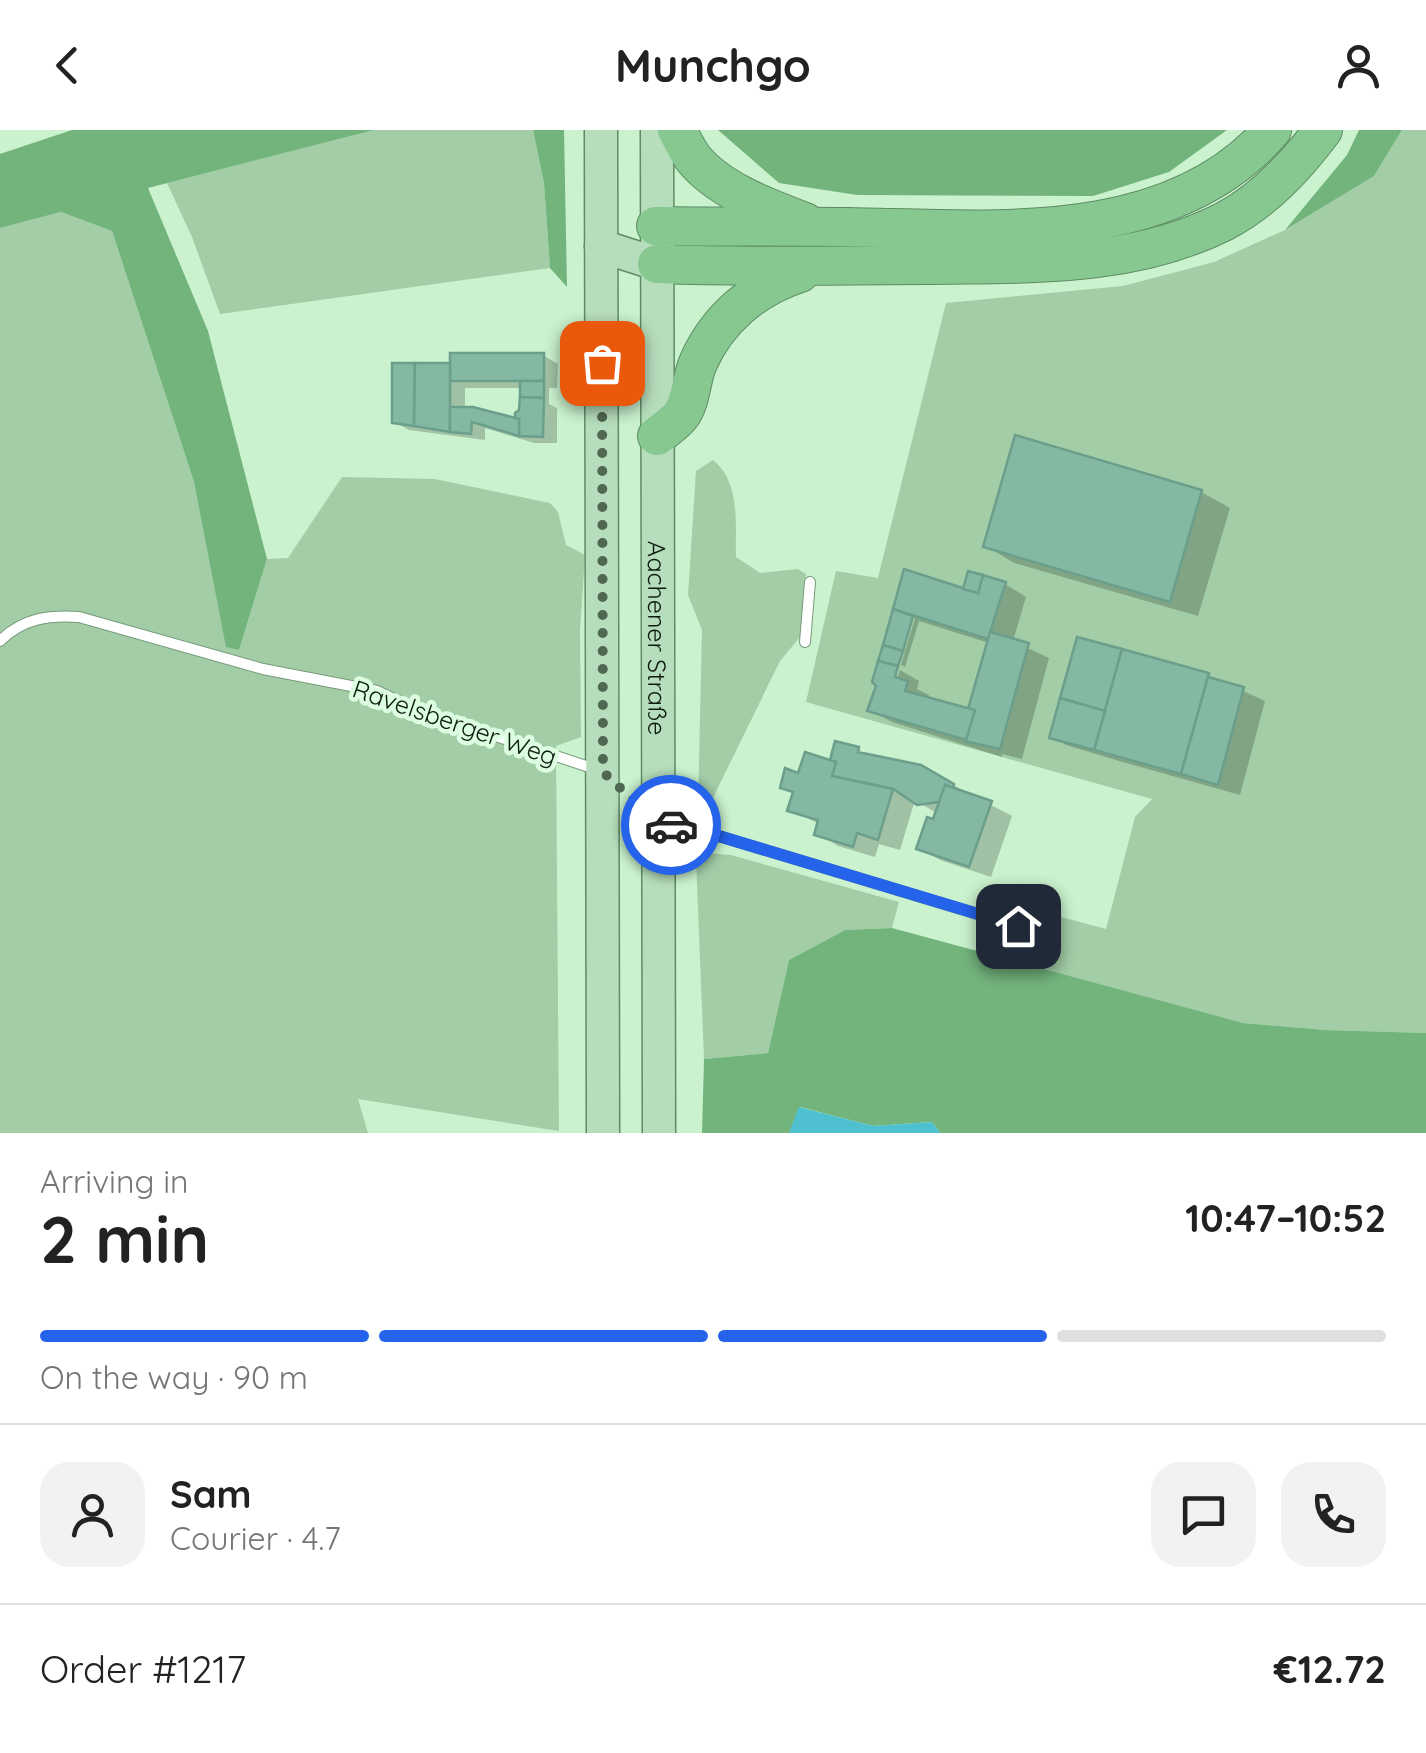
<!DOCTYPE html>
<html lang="en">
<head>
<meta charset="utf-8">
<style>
  :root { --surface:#fff; --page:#f2f2f2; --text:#222; --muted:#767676; --line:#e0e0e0; --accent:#2563eb }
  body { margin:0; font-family:Quicksand,sans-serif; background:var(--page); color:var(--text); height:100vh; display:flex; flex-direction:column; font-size:38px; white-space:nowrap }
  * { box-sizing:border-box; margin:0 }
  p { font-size:32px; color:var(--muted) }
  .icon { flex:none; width:55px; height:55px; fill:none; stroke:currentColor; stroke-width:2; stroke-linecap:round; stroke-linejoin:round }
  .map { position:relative; height:1003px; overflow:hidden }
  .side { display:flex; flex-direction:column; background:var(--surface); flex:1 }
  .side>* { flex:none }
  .pin { position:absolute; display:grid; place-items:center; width:85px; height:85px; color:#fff; margin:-42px; border-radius:20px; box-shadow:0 5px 15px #0006 }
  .courier { position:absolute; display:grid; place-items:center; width:100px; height:100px; margin:-50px; border:8px solid #2563eb; border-radius:50%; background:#fff; color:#222; box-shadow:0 2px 12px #0007 }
  .head em { font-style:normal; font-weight:800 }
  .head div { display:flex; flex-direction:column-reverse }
  .head { display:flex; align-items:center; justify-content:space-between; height:170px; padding:0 40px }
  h1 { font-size:65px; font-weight:800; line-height:75px }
  .bar { display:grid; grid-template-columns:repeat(4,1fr); gap:15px 10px; align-content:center; height:120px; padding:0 40px }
  .bar i { height:12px; border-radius:8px; background:var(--line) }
  .bar .on { background:var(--accent) }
  .bar p { grid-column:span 4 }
  .line { display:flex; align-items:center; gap:25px; padding:0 40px; border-top:2px solid var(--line) }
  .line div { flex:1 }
  .round { display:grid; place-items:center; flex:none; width:105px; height:105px; border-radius:30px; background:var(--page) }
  header { display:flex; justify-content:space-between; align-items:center; height:130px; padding:0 40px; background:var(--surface); font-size:45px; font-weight:800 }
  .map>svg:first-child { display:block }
  .green { fill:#a2cda7 }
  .forest { fill:#73b47d }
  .water { fill:#4fc0d0 }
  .shadow { fill:#0003; fill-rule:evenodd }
  .building { fill:#83b8a3; stroke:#6b9f8b; stroke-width:2.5 }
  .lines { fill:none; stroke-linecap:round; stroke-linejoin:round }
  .lane-casing { stroke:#769b7a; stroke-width:12 }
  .primary-casing { stroke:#5d8c63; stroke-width:35 }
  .highway-casing { stroke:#5d8c63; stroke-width:40 }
  .lane { stroke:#fff; stroke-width:10 }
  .primary { stroke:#b7debc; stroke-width:32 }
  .highway { stroke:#87c890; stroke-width:38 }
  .done { stroke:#506752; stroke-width:10; stroke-dasharray:0 18 }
  .route { stroke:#2563eb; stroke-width:12 }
  .labels { text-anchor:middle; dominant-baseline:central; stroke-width:9; stroke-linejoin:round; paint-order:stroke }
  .street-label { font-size:25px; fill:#0e1c10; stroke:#ddfde0 }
</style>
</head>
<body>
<header><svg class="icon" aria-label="back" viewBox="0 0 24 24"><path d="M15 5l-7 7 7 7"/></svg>Munchgo<svg class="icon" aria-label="person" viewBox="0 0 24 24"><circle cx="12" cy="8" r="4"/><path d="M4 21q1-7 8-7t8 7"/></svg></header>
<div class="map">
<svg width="1426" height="1003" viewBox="0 0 1426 1003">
  <rect width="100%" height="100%" fill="#caf2ce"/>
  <!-- green -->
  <g class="green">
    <polygon points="374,0 533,0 544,53 550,138 220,184 192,107 167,53"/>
    <polygon points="1402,0 1426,0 1426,903 1325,900 1243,893 1007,831 1023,777 1106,799 1135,687 1152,669 806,572 836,441 878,448 946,173 1123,156 1214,132 1285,100 1374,46"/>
    <polygon points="61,82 112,101 194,352 227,517 239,520 267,429 288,428 342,347 435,349 550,373 558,382 566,415 585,425 580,501 581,607 556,616 559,1001 358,969 368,1003 0,1003 0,98"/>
    <path d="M713 330C741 353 735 393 736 427L760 443 798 439 806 444 800 507 780 531 706 682 698 677 702 500 688 465 696 341Z"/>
    <polygon points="705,723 731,725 899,772 892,798 845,800 789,830 768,923 704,929 696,729"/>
  </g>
  <!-- forest -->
  <g class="forest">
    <polygon points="72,0 374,0 148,58 208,201 267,429 239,520 226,517 194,352 112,101 61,82 0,98 0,24"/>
    <polygon points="533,0 564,0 567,157 550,138 544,53"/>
    <polygon points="718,0 1227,0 1169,42 1093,66 857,65 779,53"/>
    <polygon points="1359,0 1402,0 1374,46 1285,100 1347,25"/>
    <polygon points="892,798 1243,893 1325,900 1426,903 1426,1003 940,1003 932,992 873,996 800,977 789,1003 702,1003 704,929 768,923 789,830 845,800"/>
  </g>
  <!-- water -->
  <polygon class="water" points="799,977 873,996 932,992 940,1003 789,1003"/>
  <!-- shadow -->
  <g class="shadow">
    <path d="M544 226 558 234 557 258H549V274L557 278V313H534L485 298V310L409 300 395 292 452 236ZM465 258H522V281L517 291 465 279Z"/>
    <polygon points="1201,362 1230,378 1198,486 1014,433 986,416"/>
    <path d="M906 442 965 462 1005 454 1026 467 1013 511 1049 528 1022 629 1002 624V627L892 592 870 580ZM910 488H915L901 535 905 537 919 491 989 513 969 582 928 570 929 565 917 559 919 551 900 540 897 549 892 548Z"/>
    <polygon points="1208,545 1265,571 1240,665 1119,631 1066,615 1052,606"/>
    <polygon points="837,614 858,619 873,628 921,638 1012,686 991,747 940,730 919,718 938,684 915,670 900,720 879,714 875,727 838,716 817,703 819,694 790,679 795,664 783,657 800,646 832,634"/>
  </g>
  <!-- building -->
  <g class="building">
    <rect x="450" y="223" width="94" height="28"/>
    <polygon points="392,233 415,233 414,296 392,293"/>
    <polygon points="415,233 450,233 450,302 414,296"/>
    <polygon points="520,251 544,251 544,268 520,267"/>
    <polygon points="520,267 544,268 543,307 519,306 519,289 515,288 515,283 519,280"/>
    <polygon points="450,277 473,277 519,289 519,306 472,292 471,304 450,302"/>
    <polygon points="1015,305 1202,360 1170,472 983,417"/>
    <polygon points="904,439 978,463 983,445 1006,452 988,509 893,479"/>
    <polygon points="968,441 983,445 978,463 963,459"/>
    <polygon points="893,479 913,486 903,521 883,515"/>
    <polygon points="990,502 1029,513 1000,619 964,611 975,580 968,579"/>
    <polygon points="1077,507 1122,519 1105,581 1060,568"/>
    <polygon points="883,515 903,521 898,536 878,531"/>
    <polygon points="1122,519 1209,543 1181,644 1094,620"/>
    <polygon points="878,531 898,536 895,547 908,551 905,561 975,580 966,610 867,581 876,556 872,552"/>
    <polygon points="1208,547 1244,557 1218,655 1181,644"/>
    <polygon points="1060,568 1105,581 1094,620 1049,608"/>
    <polygon points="835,611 859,617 858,622 921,635 954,654 953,658 945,655 940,672 917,675 893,659 832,646 836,632 830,630"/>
    <polygon points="805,622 836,632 832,646 893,659 878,710 857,703 853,717 814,705 818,690 787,681 793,662 780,658 785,638 798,643"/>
    <polygon points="945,655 992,671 969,737 916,719 927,687 933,689"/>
  </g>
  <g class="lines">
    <!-- lane casing -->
    <g class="lane-casing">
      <g id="lane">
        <path d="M0 511C23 488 49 485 79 487L263 539 377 561 415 579 598 640"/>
        <polyline points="805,512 810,452"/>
        <polyline points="663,693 712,704 1017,796"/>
      </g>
    </g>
    <!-- primary casing -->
    <g class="primary-casing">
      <g id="primary">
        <polyline points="601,0 603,1003"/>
        <path id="s1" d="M657 0 659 1003"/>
        <polyline points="601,116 657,134"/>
      </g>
    </g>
    <!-- highway casing -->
    <g class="highway-casing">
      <g id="highway">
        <path d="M677 0C682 9 687 20 693 28 718 60 768 78 805 92"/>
        <path d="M656 96C720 97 783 96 847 97 987 99 1170 119 1272 0"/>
        <path d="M657 134C746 137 835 136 924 135 1026 133 1129 139 1223 92 1264 71 1296 36 1323 0"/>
        <path d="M657 306C664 300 675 293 681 285 691 272 691 249 698 233 717 189 754 158 800 143"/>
      </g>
    </g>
    <!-- lane -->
    <use href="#lane" class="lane"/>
    <!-- primary -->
    <use href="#primary" class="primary"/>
    <!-- highway -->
    <use href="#highway" class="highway"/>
  </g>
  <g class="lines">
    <!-- done -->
    <polyline class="done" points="602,233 603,642 657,692 671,695"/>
    <!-- route -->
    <polyline class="route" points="671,695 712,704 1018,796"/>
  </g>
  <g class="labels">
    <!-- street labels -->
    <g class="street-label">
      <text stroke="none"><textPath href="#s1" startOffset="508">Aachener Straße</textPath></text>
      <text transform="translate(455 592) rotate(19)">Ravelsberger Weg</text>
    </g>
  </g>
</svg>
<div class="pin" style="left:602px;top:233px;background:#ea580c"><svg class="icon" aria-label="bag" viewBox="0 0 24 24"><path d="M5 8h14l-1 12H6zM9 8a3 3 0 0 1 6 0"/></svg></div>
<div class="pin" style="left:1018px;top:796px;background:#1f2937"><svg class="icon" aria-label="home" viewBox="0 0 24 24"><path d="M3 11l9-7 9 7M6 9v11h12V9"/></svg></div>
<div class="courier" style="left:671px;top:695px"><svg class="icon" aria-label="car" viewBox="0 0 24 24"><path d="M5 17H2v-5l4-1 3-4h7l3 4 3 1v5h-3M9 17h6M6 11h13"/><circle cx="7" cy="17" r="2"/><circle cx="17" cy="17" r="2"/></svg></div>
</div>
<section class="side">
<div class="head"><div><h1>2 min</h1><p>Arriving in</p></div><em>10:47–10:52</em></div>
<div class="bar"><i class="on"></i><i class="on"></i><i class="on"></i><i></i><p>On the way · 90 m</p></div>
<div class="line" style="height:180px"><a class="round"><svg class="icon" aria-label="person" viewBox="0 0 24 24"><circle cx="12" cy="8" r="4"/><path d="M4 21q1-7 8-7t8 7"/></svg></a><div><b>Sam</b><p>Courier · 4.7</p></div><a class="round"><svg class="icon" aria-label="chat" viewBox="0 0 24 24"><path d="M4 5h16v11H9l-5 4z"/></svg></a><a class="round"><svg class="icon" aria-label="phone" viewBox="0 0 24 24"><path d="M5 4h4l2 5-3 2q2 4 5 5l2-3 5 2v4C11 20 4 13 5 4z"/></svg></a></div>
<div class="line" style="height:130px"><div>Order #1217</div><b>€12.72</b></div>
</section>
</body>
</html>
